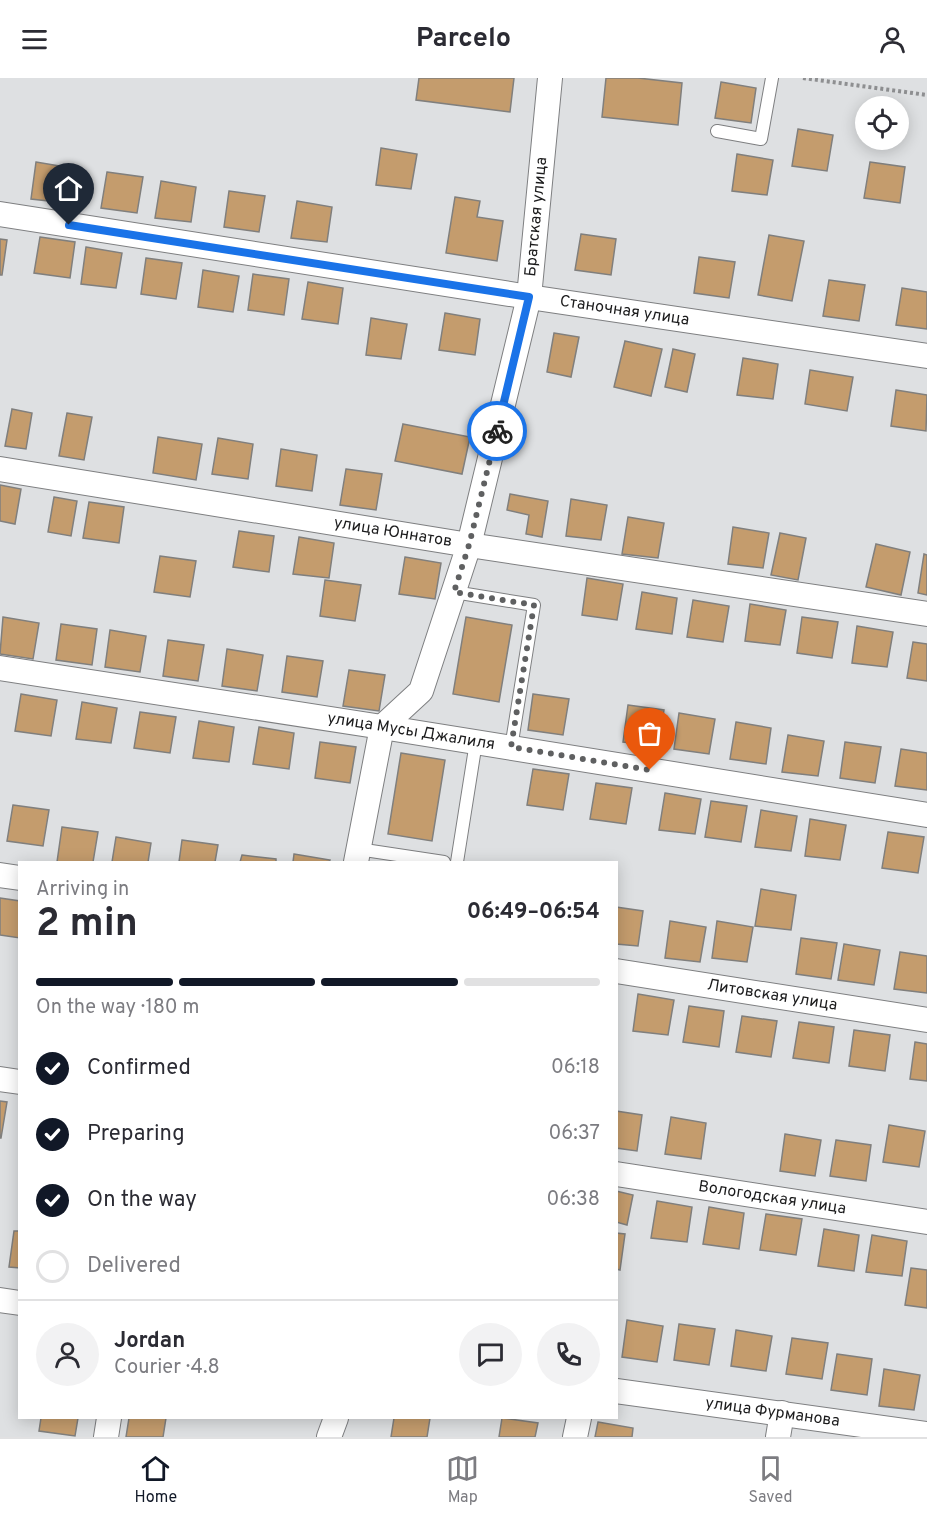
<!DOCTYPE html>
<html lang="en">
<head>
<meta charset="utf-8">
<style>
  :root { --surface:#fff; --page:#f2f2f3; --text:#2b2b33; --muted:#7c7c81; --line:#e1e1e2; --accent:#111827 }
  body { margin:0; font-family:Overpass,sans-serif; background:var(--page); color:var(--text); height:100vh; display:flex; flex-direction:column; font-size:22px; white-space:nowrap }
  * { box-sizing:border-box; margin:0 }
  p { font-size:20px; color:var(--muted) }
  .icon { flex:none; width:33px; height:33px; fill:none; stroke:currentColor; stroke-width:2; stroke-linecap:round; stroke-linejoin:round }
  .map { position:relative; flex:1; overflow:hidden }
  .side { position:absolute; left:18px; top:783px; width:600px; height:558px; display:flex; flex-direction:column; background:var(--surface); border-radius:0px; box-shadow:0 3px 15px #0003 }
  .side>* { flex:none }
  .tools { position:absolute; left:855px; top:18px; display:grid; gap:12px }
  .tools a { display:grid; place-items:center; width:54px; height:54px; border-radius:50%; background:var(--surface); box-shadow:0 3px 15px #0003; font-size:30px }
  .pin { position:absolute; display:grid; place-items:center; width:51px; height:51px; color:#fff; margin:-62px -26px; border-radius:50% 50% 50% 0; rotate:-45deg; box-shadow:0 0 6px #0007 }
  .pin .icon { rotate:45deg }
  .courier { position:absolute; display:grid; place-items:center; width:60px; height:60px; margin:-30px; border:4px solid #1a73e8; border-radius:50%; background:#fff; color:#222; box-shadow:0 2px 8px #0007 }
  .head em { font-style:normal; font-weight:700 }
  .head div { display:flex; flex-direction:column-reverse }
  .head { display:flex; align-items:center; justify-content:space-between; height:102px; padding:0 18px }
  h1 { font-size:39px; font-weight:700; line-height:45px }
  .bar { display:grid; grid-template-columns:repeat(4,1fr); gap:9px 6px; align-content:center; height:72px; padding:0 18px }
  .bar i { height:8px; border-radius:4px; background:var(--line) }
  .bar .selected { background:var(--accent) }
  .bar p { grid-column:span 4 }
  .line { display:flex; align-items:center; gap:15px; padding:0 18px; border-top:2px solid var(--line) }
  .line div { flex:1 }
  .round { display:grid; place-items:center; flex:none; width:63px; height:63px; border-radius:32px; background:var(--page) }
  ol { padding:0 18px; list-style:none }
  li { display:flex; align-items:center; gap:18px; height:66px }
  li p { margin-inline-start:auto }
  li .icon { padding:6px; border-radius:50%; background:var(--accent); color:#fff; stroke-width:4 }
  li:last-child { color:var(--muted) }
  li i { width:33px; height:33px; border:3px solid var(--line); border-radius:50% }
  header { display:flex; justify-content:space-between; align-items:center; height:78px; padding:0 18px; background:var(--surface); font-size:27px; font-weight:700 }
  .menu { display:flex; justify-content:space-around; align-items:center; height:84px; border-top:2px solid var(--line); background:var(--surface); font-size:16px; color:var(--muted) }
  .menu a { display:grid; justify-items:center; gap:3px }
  .menu .selected { color:var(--accent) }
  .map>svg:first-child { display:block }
  .building { fill:#c49c6d; stroke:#807f7d; stroke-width:1.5 }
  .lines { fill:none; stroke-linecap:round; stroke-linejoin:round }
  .lane-casing { stroke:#7e7f81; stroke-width:14 }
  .street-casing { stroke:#7e7f81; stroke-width:26 }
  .path { stroke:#8e8f91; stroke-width:4; stroke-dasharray:3 3; stroke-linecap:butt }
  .lane { stroke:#fff; stroke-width:12 }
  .street { stroke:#fff; stroke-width:24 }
  .done { stroke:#5f6061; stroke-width:6; stroke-dasharray:0 10.8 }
  .route { stroke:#1a73e8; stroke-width:8 }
  .labels { text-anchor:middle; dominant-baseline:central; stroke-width:4.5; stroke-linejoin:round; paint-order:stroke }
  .street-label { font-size:16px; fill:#1b1b1c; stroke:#ecedef }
</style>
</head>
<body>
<header><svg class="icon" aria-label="menu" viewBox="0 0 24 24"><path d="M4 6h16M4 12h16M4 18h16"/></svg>Parcelo<svg class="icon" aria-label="person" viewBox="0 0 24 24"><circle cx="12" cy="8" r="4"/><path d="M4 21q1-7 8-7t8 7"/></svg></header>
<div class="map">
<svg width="927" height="1359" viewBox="0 0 927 1359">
  <rect width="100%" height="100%" fill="#dee0e2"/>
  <!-- building -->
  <g class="building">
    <polygon points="419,0 514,0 510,34 416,22"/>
    <polygon points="606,0 638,0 682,5 678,47 602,39"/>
    <polygon points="721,4 756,10 751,45 715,40"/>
    <polygon points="798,51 833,57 827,93 792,88"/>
    <polygon points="381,70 417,76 411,111 376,107"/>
    <polygon points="737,76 773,82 767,117 732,113"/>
    <polygon points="36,84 72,90 66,125 31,121"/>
    <polygon points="870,84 905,89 900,125 864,120"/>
    <polygon points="107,94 143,99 137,135 101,130"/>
    <polygon points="161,103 196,109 191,144 155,140"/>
    <polygon points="229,113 265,118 259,154 224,149"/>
    <polygon points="455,119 480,123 477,139 503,143 497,183 446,175"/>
    <polygon points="297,123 332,129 327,164 291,160"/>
    <polygon points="581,156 616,161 611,197 575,192"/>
    <polygon points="769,157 804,163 792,223 758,217"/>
    <polygon points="40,159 75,164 70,200 34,195"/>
    <polygon points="0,161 7,162 2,197 0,197"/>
    <polygon points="86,169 122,175 116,210 81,206"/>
    <polygon points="699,179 735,184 729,220 694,215"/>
    <polygon points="146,180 182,185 176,221 141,216"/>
    <polygon points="203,192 239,198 233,234 198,229"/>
    <polygon points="253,196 289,201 284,237 248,232"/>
    <polygon points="829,202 865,207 859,243 823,238"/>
    <polygon points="308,204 343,210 338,246 302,241"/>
    <polygon points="902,210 927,214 927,251 896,247"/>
    <polygon points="445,235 480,241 475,277 439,272"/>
    <polygon points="371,240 407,246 401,281 366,277"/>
    <polygon points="554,255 579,259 571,299 547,294"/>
    <polygon points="625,263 662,271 651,318 614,309"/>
    <polygon points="673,271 695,276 687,314 665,309"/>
    <polygon points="743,280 778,286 773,321 737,317"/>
    <polygon points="810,292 853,299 847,333 805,326"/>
    <polygon points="896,312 927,317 926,353 891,348"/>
    <polygon points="12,331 32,335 26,371 5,368"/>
    <polygon points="67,335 92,339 84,382 59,378"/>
    <polygon points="403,346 470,359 462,396 395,383"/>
    <polygon points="158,359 202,366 196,402 153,395"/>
    <polygon points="218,360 253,366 248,401 212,396"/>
    <polygon points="281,371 317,377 312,413 276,408"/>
    <polygon points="346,391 382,396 376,432 340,427"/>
    <polygon points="0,407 21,411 15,446 0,443"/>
    <polygon points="510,416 548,423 542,459 526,456 529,437 507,432"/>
    <polygon points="54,419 77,423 71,458 48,454"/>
    <polygon points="571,421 607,427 601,462 566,458"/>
    <polygon points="89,424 124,429 119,465 83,460"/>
    <polygon points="628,439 664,445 658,480 622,476"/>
    <polygon points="733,449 769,455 763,490 728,486"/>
    <polygon points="239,453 274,458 269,494 233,489"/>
    <polygon points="780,455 806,460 798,502 771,497"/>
    <polygon points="299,459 334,465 329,500 293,496"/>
    <polygon points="876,466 910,474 901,517 866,509"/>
    <polygon points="924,476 927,477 927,517 918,515"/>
    <polygon points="160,478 196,483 190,519 154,514"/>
    <polygon points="405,479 441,485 435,521 399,516"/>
    <polygon points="587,500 623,506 617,542 582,537"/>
    <polygon points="325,502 361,507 355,543 320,538"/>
    <polygon points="642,514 677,520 672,556 636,551"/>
    <polygon points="693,522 729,528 723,564 687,559"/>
    <polygon points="750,526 786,532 780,567 745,563"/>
    <polygon points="3,539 39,545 33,581 0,576"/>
    <polygon points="466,539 512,547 499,624 453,616"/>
    <polygon points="802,539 838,544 832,580 797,575"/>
    <polygon points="61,546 97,551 92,587 56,582"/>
    <polygon points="857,548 893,554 887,589 852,585"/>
    <polygon points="110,552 146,558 140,594 105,589"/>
    <polygon points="168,562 204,567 198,603 163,598"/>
    <polygon points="913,564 927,566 927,603 907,600"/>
    <polygon points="227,571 263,577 257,613 222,608"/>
    <polygon points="287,578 323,583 317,619 282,614"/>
    <polygon points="349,592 385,597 379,633 343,628"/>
    <polygon points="21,616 57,622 51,658 15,653"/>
    <polygon points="533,616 569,621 563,657 528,652"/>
    <polygon points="82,624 117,630 111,665 76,661"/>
    <polygon points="628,627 664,632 658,668 623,664"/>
    <polygon points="140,634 176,639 170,675 134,670"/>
    <polygon points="679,635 715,641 709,676 674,671"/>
    <polygon points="199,643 234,649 229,684 193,680"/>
    <polygon points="736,644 771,650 766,686 730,681"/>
    <polygon points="259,649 294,655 289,691 253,686"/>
    <polygon points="788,657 824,663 818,698 782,694"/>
    <polygon points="320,664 356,669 350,705 315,700"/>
    <polygon points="845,664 881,669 875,705 840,700"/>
    <polygon points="901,671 927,675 927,712 895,708"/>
    <polygon points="401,675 445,682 432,763 388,756"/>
    <polygon points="533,691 569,696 563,732 527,727"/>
    <polygon points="596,705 632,710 626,746 590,741"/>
    <polygon points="665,715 701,721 695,756 659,752"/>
    <polygon points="711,723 747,728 741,764 705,759"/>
    <polygon points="13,727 49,732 43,768 7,763"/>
    <polygon points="761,732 797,738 791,773 755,769"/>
    <polygon points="810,741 846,747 840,782 805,778"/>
    <polygon points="62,749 98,754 93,784 57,784"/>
    <polygon points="888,754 924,759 918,795 882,790"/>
    <polygon points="116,759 151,765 148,784 112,784"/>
    <polygon points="182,762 218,767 215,784 179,784"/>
    <polygon points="294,776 330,782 329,784 293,784"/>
    <polygon points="242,777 276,781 276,784 240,784"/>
    <polygon points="761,811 796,817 791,852 755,848"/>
    <polygon points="0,820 20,823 20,860 0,857"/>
    <polygon points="616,829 643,833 638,868 616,866"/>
    <polygon points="670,843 706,849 700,884 665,880"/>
    <polygon points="717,843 753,849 747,884 712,880"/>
    <polygon points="801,860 837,865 831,901 796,896"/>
    <polygon points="844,866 880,872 874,907 838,902"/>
    <polygon points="900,874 927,878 927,915 894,911"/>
    <polygon points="638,916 674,922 668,957 633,953"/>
    <polygon points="689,928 724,933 719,969 683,964"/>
    <polygon points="742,938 777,943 771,979 736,974"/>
    <polygon points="799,944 834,949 829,985 793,980"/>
    <polygon points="854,952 890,957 885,993 849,988"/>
    <polygon points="915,964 927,966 927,1003 910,1001"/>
    <polygon points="0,1023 7,1024 1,1060 0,1060"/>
    <polygon points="616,1033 642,1037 637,1073 616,1070"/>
    <polygon points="671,1039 706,1045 701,1081 665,1076"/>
    <polygon points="889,1047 925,1053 919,1089 883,1084"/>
    <polygon points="785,1056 821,1062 815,1098 780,1093"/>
    <polygon points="836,1062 871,1067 866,1103 830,1098"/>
    <polygon points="616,1113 633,1117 627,1147 616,1144"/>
    <polygon points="657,1123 692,1129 687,1164 651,1160"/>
    <polygon points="709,1129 744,1135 739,1171 703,1166"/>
    <polygon points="766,1136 802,1141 796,1177 760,1172"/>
    <polygon points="824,1151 859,1157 854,1193 818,1188"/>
    <polygon points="14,1153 20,1153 20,1190 9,1189"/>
    <polygon points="616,1155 625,1156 620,1192 616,1191"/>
    <polygon points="872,1157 907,1163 902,1198 866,1194"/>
    <polygon points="911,1190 927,1192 927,1230 905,1227"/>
    <polygon points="627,1242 663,1248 657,1284 622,1279"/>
    <polygon points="679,1246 715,1251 709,1287 674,1282"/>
    <polygon points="736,1252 772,1258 766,1293 731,1288"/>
    <polygon points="792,1260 828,1265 822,1301 786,1296"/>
    <polygon points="837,1276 872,1281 867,1317 831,1312"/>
    <polygon points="884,1291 920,1297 914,1332 879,1328"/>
    <polygon points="41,1340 78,1340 75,1358 39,1353"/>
    <polygon points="129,1340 166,1340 163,1359 126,1359"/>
    <polygon points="394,1340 430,1340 427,1359 391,1359"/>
    <polygon points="502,1340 538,1345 535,1359 499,1359"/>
    <polygon points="598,1344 633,1350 632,1359 595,1359"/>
  </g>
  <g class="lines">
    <!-- lane casing -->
    <g class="lane-casing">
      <g id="lane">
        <polyline points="717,53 761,61 772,0"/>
        <polyline points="454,514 534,527 511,670"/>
        <polyline points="358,771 444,784"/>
        <polyline points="457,784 476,664"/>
      </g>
    </g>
    <!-- street casing -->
    <g class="street-casing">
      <g id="street">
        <path id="s1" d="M0 136 529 219 927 278"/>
        <path id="s2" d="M0 391 469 467 927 536"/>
        <path id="s3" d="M0 590 382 649 927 737"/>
        <path id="s4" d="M356 784 382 649 421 613 469 467 529 219 550 0"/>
        <polyline points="0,797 20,800"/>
        <path id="s5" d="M616 893 927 942"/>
        <polyline points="0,1001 20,1004"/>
        <path id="s6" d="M616 1096 927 1144"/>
        <polyline points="0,1222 20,1225"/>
        <path id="s7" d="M616 1313 927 1356"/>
        <polyline points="106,1359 109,1340"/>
        <polyline points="329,1359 336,1340"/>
        <polyline points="575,1359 579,1340"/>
        <polyline points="778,1359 782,1335"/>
      </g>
    </g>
    <!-- path -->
    <polyline class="path" points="803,0 927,17"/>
    <!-- lane -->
    <use href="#lane" class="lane"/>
    <!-- street -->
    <use href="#street" class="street"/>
  </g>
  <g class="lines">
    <!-- done -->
    <polyline class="done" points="497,353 469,467 454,514 534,527 511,669 650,692"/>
    <!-- route -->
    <polyline class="route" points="69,147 529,219 497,353"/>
  </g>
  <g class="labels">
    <!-- street labels -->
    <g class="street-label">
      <text stroke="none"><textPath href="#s4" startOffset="680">Братская улица</textPath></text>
      <text stroke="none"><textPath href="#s1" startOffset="632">Станочная улица</textPath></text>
      <text stroke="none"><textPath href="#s2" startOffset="398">улица Юннатов</textPath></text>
      <text stroke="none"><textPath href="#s3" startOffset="416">улица Мусы Джалиля</textPath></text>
      <text stroke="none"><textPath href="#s5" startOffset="158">Литовская улица</textPath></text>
      <text stroke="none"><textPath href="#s6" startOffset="158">Вологодская улица</textPath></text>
      <text stroke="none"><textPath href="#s7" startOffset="158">улица Фурманова</textPath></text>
    </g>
  </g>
</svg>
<div class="tools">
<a><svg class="icon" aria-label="locate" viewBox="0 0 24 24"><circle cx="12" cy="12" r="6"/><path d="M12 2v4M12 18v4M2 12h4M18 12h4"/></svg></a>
</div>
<div class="pin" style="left:650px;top:692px;background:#ea580c"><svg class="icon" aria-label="bag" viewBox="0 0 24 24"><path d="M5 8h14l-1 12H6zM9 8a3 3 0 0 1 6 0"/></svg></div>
<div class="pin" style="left:69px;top:147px;background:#1f2937"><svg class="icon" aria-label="home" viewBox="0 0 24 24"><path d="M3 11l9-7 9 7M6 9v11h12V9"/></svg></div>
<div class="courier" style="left:497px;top:353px"><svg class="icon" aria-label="bike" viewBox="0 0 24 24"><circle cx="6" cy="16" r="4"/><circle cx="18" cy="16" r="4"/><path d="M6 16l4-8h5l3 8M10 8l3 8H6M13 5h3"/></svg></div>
<section class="side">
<div class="head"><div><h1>2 min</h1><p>Arriving in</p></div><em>06:49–06:54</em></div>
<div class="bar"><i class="selected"></i><i class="selected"></i><i class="selected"></i><i></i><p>On the way · 180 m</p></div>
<ol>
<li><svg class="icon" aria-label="check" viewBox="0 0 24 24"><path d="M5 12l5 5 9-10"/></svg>Confirmed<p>06:18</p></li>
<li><svg class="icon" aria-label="check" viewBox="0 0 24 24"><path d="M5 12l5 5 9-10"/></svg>Preparing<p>06:37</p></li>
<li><svg class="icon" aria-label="check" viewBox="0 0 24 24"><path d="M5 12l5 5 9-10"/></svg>On the way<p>06:38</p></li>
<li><i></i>Delivered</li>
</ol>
<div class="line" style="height:108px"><a class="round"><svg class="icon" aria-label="person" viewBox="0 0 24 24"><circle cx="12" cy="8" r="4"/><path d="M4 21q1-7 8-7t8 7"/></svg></a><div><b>Jordan</b><p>Courier · 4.8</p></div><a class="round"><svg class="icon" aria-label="chat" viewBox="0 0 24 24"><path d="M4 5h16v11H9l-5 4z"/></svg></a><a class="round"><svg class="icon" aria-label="phone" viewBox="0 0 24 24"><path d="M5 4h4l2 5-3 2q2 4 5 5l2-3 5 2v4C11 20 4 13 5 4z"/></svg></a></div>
</section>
</div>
<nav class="menu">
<a class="selected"><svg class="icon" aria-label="home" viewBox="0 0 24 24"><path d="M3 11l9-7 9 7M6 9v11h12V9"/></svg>Home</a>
<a><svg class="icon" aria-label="map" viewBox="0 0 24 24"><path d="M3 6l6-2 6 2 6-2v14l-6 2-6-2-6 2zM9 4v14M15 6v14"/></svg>Map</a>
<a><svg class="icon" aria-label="saved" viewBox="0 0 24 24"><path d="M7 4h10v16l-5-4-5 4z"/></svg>Saved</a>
</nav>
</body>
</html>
